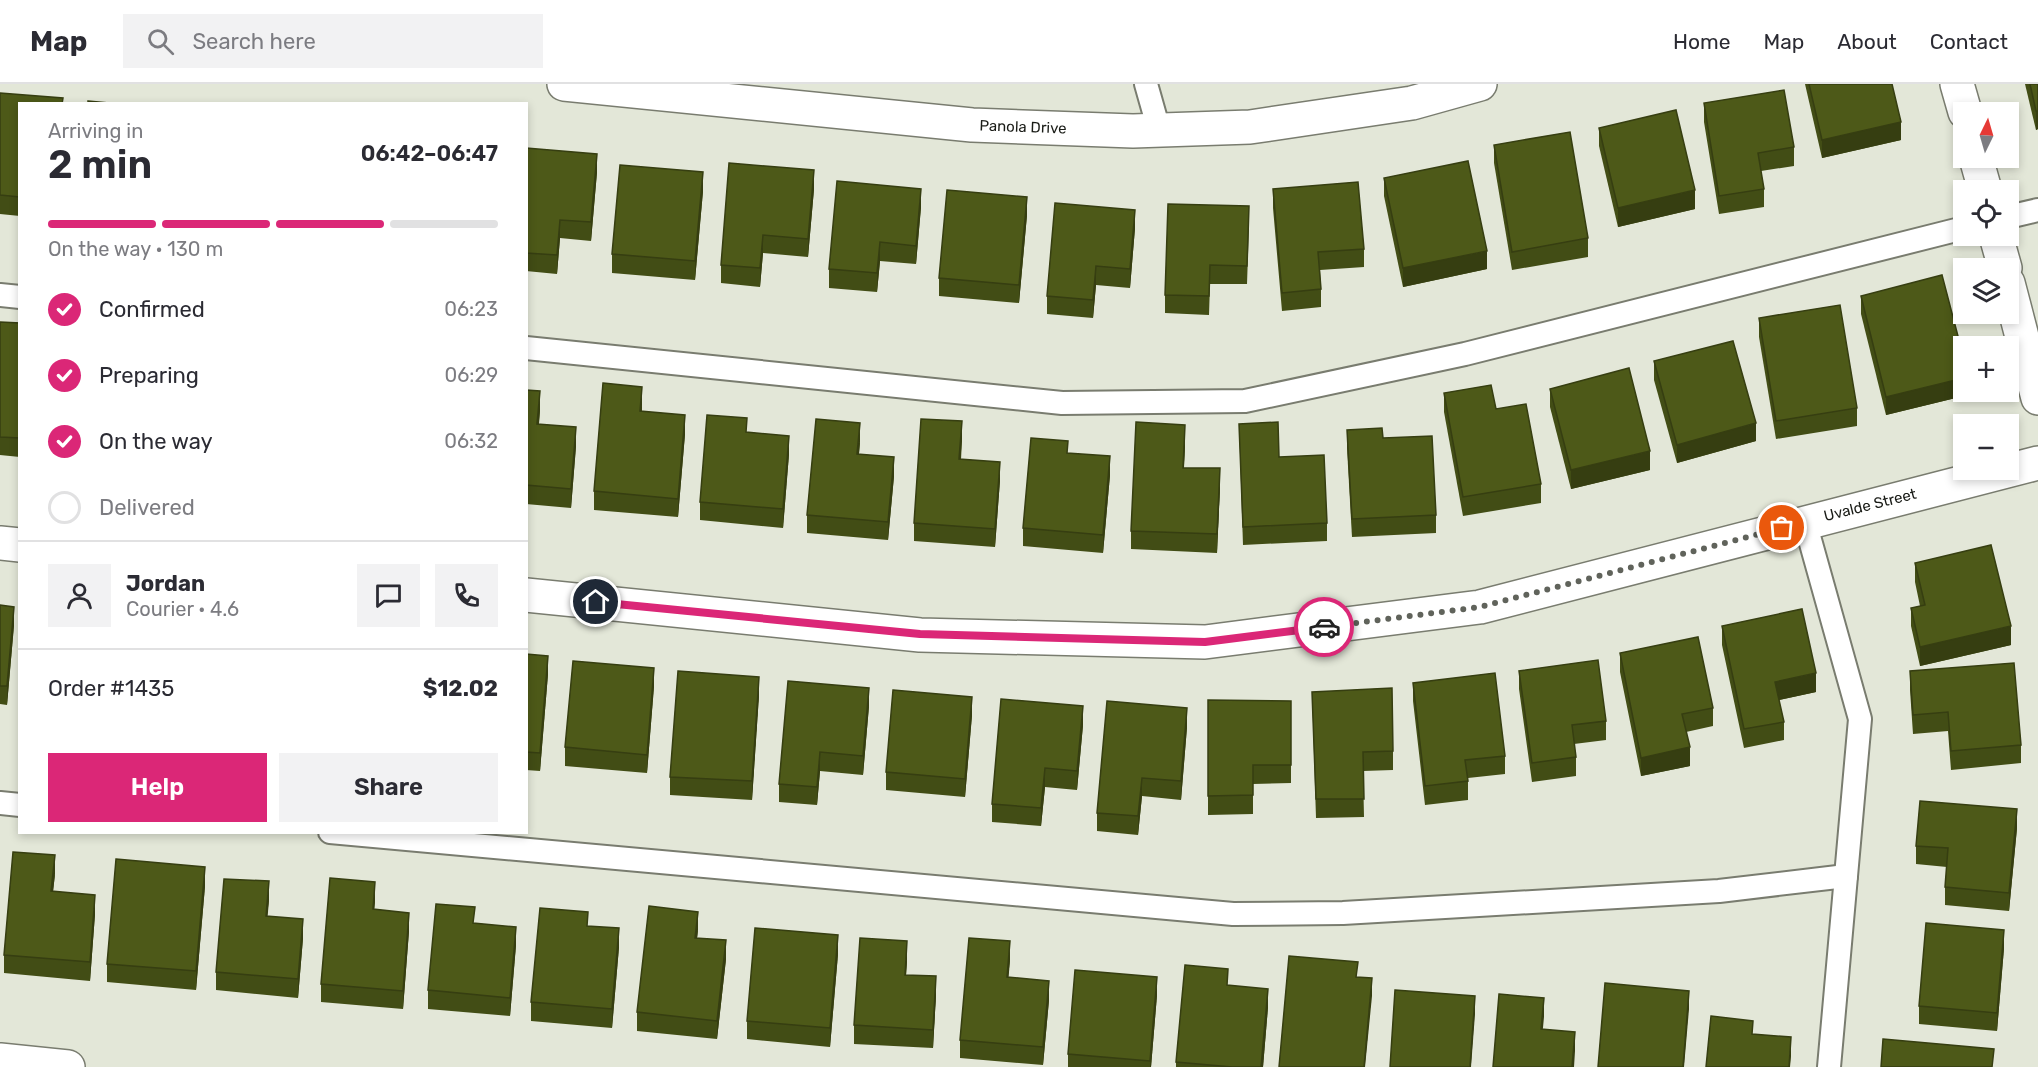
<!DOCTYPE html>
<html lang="en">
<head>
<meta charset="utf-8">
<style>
  :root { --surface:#fff; --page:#f2f2f3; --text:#2b2b33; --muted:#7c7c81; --line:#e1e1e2; --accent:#db2777 }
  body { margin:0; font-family:Rubik,sans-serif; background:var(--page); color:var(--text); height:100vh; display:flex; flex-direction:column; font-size:22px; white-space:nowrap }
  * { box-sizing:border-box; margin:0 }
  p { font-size:20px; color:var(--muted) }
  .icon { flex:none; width:33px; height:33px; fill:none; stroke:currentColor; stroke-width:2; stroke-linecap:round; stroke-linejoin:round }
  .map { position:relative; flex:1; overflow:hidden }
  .details { position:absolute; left:18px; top:18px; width:510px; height:732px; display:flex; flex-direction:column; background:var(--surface); border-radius:0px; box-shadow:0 3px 9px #0003 }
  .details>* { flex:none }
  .needle { width:39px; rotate:5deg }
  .controls { position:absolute; left:1953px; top:18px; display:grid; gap:12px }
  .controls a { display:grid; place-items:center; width:66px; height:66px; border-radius:0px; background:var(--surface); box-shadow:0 3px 9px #0003; font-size:30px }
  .pin { position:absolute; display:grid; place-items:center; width:51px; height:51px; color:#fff; margin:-26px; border:3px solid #fff; border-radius:50%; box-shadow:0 2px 6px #0007 }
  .courier { position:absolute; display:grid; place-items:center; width:60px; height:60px; margin:-30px; border:4px solid #db2777; border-radius:50%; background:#fff; color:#222; box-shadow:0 2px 8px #0007 }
  .headline em { font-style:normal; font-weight:600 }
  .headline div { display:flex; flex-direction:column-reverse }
  .headline { display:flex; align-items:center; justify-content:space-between; height:102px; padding:0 30px }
  h1 { font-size:39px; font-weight:600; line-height:45px }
  .bar { display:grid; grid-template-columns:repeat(4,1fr); gap:9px 6px; align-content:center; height:72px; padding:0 30px }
  .bar i { height:8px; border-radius:4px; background:var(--line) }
  .bar .active { background:var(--accent) }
  .bar p { grid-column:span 4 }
  .line { display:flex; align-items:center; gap:15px; padding:0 30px; border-top:2px solid var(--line) }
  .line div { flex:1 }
  .round { display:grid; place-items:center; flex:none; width:63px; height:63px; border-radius:0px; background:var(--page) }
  ol { padding:0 30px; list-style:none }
  li { display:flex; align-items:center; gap:18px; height:66px }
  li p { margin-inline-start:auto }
  li .icon { padding:6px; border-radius:50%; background:var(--accent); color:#fff; stroke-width:4 }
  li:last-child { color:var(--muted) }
  li i { width:33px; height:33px; border:3px solid var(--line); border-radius:50% }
  .cta { display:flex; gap:12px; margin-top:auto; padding:12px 30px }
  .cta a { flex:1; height:69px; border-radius:0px; background:var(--accent); color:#fff; font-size:24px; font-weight:600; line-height:69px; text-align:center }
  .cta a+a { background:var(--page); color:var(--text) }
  header { display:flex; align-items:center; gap:36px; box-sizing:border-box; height:84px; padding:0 30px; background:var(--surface); border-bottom:2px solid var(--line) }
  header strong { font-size:28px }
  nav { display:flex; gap:33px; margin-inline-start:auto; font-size:21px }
  .search { width:420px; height:54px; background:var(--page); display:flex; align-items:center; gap:15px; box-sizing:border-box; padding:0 21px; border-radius:0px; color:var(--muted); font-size:22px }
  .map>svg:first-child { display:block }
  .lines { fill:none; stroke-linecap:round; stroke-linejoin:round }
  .lane-casing { stroke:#797c6f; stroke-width:26 }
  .street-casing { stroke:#797c6f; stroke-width:36 }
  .lane { stroke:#fff; stroke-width:22 }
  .street { stroke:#fff; stroke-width:33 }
  .wall { fill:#424d15 }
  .shaded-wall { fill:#363e11 }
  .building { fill:#4d5918; stroke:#363e11; stroke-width:1.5 }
  .done { stroke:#60635b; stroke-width:6; stroke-dasharray:0 10.8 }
  .route { stroke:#db2777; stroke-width:8 }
  .labels { text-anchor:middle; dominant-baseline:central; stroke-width:6; stroke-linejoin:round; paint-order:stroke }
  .street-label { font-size:15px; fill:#1a1c17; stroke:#fff }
</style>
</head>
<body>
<header>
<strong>Map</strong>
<div class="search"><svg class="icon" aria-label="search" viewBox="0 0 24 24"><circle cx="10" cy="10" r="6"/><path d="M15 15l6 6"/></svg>Search here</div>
<nav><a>Home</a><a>Map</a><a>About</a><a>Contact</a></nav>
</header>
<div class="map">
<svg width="2038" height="983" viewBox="0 0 2038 983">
  <rect width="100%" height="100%" fill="#e3e7d8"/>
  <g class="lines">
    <!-- lane casing -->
    <g class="lane-casing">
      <g id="lane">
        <polyline points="1146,0 1159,46"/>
        <polyline points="2008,133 2038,126"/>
        <polyline points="0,211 20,213"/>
        <polyline points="526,264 1062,319 1245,317 1465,270 1964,144"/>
        <polyline points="1805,438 1860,635 1829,983"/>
        <polyline points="0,719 20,721"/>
        <polyline points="330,748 1233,830 1343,829 1719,807 1846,792"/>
      </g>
    </g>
    <!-- street casing -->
    <g class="street-casing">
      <g id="street">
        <polyline points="564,0 972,41 1133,47 1250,43 1412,19 1480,0"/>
        <polyline points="1957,0 1965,28"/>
        <polyline points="1976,74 1985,106"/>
        <polyline points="1996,152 2005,184"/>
        <polyline points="2008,199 2038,314"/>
        <polyline points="0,459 20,461"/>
        <polyline points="526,511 920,551 1205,558 1480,523 2038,379"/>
        <polyline points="0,976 68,983"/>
      </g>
    </g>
    <!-- lane -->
    <use href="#lane" class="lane"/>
    <!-- street -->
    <use href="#street" class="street"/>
  </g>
  <!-- wall -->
  <g class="wall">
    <polygon points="1805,0 1892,0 1901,56 1822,74"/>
    <polygon points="2025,0 2038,0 2038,45 2036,46"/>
    <polygon points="0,9 20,20 20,132 0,130"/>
    <polygon points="1704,19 1794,63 1794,82 1761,87 1764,105 1764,123 1719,130 1704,38"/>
    <polygon points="1599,44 1695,125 1618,143 1599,62"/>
    <polygon points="1494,61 1588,154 1588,173 1512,186 1494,79"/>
    <polygon points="526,64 597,88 591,157 560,154 557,190 526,187"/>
    <polygon points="1384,94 1487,185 1403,203 1384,112"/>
    <polygon points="814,105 808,173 763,169 760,203 721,199 721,181"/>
    <polygon points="1273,105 1364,165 1364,183 1320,186 1321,205 1321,223 1282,227 1273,124"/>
    <polygon points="703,107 695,196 612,189 612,170"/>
    <polygon points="921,123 916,180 880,177 877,208 829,204 829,185"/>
    <polygon points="1027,131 1019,219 939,212 939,194"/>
    <polygon points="1249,141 1247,200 1210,200 1209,231 1165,229 1165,211"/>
    <polygon points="1135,144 1130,204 1096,201 1093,234 1047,230 1047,212"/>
    <polygon points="1861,212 1968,308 1968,311 1886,331 1861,230"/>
    <polygon points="1759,234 1857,324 1857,342 1776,355 1759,253"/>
    <polygon points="0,238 20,239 20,373 0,371"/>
    <polygon points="1654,277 1756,357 1677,379 1654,296"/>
    <polygon points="1550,305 1650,386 1571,405 1550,323"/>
    <polygon points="526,306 540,326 539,340 576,362 571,424 526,420"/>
    <polygon points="1444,309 1496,325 1541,400 1541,419 1463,432 1444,328"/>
    <polygon points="642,321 642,328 685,350 678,433 594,426 594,407"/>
    <polygon points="1239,340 1279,373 1327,439 1327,457 1243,461"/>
    <polygon points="1347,346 1383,354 1436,431 1436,449 1352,453 1347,364"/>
    <polygon points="747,348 789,370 783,444 700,436 700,418"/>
    <polygon points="962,355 961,376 1000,396 995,463 914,457 914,439"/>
    <polygon points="860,358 859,370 894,392 888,456 807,449 807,431"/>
    <polygon points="1185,360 1184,384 1220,403 1217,469 1131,465 1131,447"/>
    <polygon points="1068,369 1110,391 1103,469 1023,462 1023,444"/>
    <polygon points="1915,479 2011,561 1920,582 1911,542 1911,524 1920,522 1915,498"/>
    <polygon points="0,521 14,541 7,621 0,620"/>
    <polygon points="1722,542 1816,608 1779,616 1784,638 1784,656 1744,664 1722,561"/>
    <polygon points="1620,569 1713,624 1713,642 1686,648 1690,682 1641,692 1620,588"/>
    <polygon points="526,570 548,590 540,687 526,686"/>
    <polygon points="1519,587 1606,637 1606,656 1574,660 1576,673 1576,692 1532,698 1519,605"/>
    <polygon points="1910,587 2021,661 2021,679 1951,686 1948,647 1913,650 1910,606"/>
    <polygon points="1413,599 1505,672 1505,690 1468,694 1468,716 1425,721 1413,617"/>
    <polygon points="654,602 647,689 565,682 565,663"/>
    <polygon points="1312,608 1393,667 1393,686 1363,687 1364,733 1316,734"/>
    <polygon points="759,611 752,716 670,711 670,693"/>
    <polygon points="1208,616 1291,617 1291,699 1253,700 1253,730 1208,731"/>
    <polygon points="869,622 863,691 820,687 817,721 779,718 779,700"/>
    <polygon points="972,631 965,713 886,706 886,688"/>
    <polygon points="1083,641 1077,706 1045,703 1041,742 992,738 992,720"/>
    <polygon points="1187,643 1181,716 1142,712 1138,751 1097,747 1097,729"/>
    <polygon points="2017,744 2009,827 1945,821 1945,803 1947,783 1916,780 1916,762"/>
    <polygon points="55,790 53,807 95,830 90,897 4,889 4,871"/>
    <polygon points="205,802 196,906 107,898 107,880"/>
    <polygon points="269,816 267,832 303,854 298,914 216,906 216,888"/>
    <polygon points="375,817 374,825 409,847 403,925 321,918 321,900"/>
    <polygon points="475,839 516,861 510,932 428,925 428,906"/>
    <polygon points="588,842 619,863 612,944 531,937 531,918"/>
    <polygon points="698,846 697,854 726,875 717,955 637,947 637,928"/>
    <polygon points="2004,864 1997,947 1919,940 1919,922"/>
    <polygon points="838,870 830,963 747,955 747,937"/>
    <polygon points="907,876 906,891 936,911 933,964 854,960 854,941"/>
    <polygon points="1010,876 1008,893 1049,916 1043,981 960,974 960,956"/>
    <polygon points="1228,901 1268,923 1263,983 1176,983 1176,978"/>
    <polygon points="1157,911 1151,983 1068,983 1068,970"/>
  </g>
  <!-- shaded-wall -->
  <g class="shaded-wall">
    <polygon points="2036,27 2038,27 2038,45 2036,46"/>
    <polygon points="1901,38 1901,56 1822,74 1822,56"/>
    <polygon points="597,70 597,88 591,157 591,138"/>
    <polygon points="814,86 814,105 808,173 808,155"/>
    <polygon points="703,88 703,107 695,196 695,177"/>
    <polygon points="921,105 921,123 916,180 916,162"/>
    <polygon points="1695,106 1695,125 1618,143 1618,124"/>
    <polygon points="1027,113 1027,131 1019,219 1019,201"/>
    <polygon points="1135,126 1135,144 1130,204 1130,185"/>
    <polygon points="560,136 560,154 557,190 557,171"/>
    <polygon points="763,151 763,169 760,203 760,184"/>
    <polygon points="880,158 880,177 877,208 877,189"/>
    <polygon points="1487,167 1487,185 1403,203 1403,184"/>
    <polygon points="1096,182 1096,201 1093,234 1093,216"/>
    <polygon points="1964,294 1964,308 1968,308 1968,311 1886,331 1886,313"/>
    <polygon points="642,303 642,321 640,346 640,327"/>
    <polygon points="540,307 540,326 537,358 537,340"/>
    <polygon points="685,331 685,350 678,433 678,415"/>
    <polygon points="962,337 962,355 959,394 959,375"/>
    <polygon points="860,339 860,358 857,389 857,370"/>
    <polygon points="1756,339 1756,357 1677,379 1677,361"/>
    <polygon points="1185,341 1185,360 1183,402 1183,384"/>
    <polygon points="576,343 576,362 571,424 571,405"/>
    <polygon points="789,352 789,370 783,444 783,425"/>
    <polygon points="1650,367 1650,386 1571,405 1571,386"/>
    <polygon points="1110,372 1110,391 1103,469 1103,451"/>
    <polygon points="894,373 894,392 888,456 888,438"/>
    <polygon points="1000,378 1000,396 995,463 995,445"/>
    <polygon points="1220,384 1220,403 1217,469 1217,450"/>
    <polygon points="14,523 14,541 7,621 7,602"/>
    <polygon points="2011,542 2011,561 1920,582 1920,563"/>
    <polygon points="548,572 548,590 540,687 540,669"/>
    <polygon points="654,584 654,602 647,689 647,671"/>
    <polygon points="1816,589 1816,608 1775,617 1775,598"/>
    <polygon points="759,593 759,611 752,716 752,697"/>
    <polygon points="869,604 869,622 863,691 863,672"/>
    <polygon points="972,613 972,631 965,713 965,695"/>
    <polygon points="1083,622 1083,641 1077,706 1077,687"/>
    <polygon points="1187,624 1187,643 1181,716 1181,697"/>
    <polygon points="1690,663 1690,682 1641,692 1641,674"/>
    <polygon points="820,668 820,687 817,721 817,703"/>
    <polygon points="1045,684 1045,703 1041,742 1041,724"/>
    <polygon points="1142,694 1142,712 1138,751 1138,732"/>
    <polygon points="2017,725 2017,744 2009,827 2009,809"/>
    <polygon points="55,771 55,790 51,826 51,807"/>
    <polygon points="205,783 205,802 196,906 196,887"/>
    <polygon points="269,797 269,816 266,851 266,832"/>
    <polygon points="375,798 375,817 373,844 373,825"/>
    <polygon points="95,811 95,830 90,897 90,878"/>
    <polygon points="698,828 698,846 695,872 695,854"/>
    <polygon points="409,829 409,847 403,925 403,907"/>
    <polygon points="303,835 303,854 298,914 298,895"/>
    <polygon points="516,843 516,861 510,932 510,914"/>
    <polygon points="619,844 619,863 612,944 612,925"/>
    <polygon points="2004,846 2004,864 1997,947 1997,929"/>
    <polygon points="838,851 838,870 830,963 830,944"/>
    <polygon points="726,856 726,875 717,955 717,937"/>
    <polygon points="907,857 907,876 905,909 905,891"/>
    <polygon points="1010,857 1010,876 1007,912 1007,893"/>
    <polygon points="936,892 936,911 933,964 933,946"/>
    <polygon points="1157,893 1157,911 1151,983 1150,983"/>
    <polygon points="1372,894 1372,912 1365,983 1364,983"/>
    <polygon points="1049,897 1049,916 1043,981 1043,963"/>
    <polygon points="1268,905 1268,923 1263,983 1261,983"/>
    <polygon points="1689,907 1689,925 1684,983 1683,983"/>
    <polygon points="1475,912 1475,930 1471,983 1470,983"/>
    <polygon points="1544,914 1544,933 1541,964 1541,945"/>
    <polygon points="1575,948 1575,967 1574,983 1572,983"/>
    <polygon points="1791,953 1791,972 1790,983 1789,983"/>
  </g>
  <!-- building -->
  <g class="building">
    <polygon points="1809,0 1892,0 1901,38 1822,56"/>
    <polygon points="2030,0 2038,0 2038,27 2036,27"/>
    <polygon points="1784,6 1794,63 1758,69 1764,105 1719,112 1704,19"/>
    <polygon points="0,9 63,14 62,20 20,20 20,113 0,111"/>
    <polygon points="88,17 120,20 88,20"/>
    <polygon points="1676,26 1695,106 1618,124 1599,44"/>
    <polygon points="1570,48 1588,154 1512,168 1494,61"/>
    <polygon points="526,64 597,70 591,138 560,136 557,171 526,169"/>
    <polygon points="1468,77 1487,167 1403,184 1384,94"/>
    <polygon points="729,79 814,86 808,155 763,151 760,184 721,181"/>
    <polygon points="620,81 703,88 695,177 612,170"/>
    <polygon points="837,97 921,105 916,162 880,158 877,189 829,185"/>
    <polygon points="1358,98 1364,165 1318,168 1321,205 1282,209 1273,105"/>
    <polygon points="947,106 1027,113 1019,201 939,194"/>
    <polygon points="1055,119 1135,126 1130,185 1096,182 1093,216 1047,212"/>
    <polygon points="1168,120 1249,122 1247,182 1210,181 1209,212 1165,211"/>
    <polygon points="1942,191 1964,275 1964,294 1886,313 1861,212"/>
    <polygon points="1840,221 1857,324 1776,337 1759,234"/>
    <polygon points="0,238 20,239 20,354 0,353"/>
    <polygon points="1733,257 1756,339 1677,361 1654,277"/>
    <polygon points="1629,284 1650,367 1571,386 1550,305"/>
    <polygon points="603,299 642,303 640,327 685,331 678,415 594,407"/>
    <polygon points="1491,301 1496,325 1526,320 1541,400 1463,413 1444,309"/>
    <polygon points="526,306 540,307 537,340 576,343 571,405 526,401"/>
    <polygon points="707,331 747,334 746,348 789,352 783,425 700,418"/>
    <polygon points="816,335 860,339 857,370 894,373 888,438 807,431"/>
    <polygon points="921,335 962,337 959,375 1000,378 995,445 914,439"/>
    <polygon points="1136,338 1185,341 1183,384 1220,384 1217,450 1131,447"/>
    <polygon points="1278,338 1279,373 1324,371 1327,439 1243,443 1239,340"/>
    <polygon points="1382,344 1383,354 1432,352 1436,431 1352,435 1347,346"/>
    <polygon points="1031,354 1068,357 1067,369 1110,372 1103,451 1023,444"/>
    <polygon points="1991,461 2011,542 1920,563 1911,524 1925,521 1915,479"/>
    <polygon points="0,521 14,523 7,602 0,602"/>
    <polygon points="1802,525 1816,589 1775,598 1784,638 1744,645 1722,542"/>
    <polygon points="1698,553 1713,624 1682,630 1690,663 1641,674 1620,569"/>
    <polygon points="526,570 548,572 540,669 526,668"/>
    <polygon points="1598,576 1606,637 1572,641 1576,673 1532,679 1519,587"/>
    <polygon points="573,577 654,584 647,671 565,663"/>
    <polygon points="2014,579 2021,661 1951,667 1948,628 1913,631 1910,587"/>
    <polygon points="678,587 759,593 752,697 670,693"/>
    <polygon points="1495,589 1505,672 1465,676 1468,697 1425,702 1413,599"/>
    <polygon points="788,597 869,604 863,672 820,668 817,703 779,700"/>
    <polygon points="1392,604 1393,667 1363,668 1364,715 1316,715 1312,608"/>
    <polygon points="893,606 972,613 965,695 886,688"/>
    <polygon points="1001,615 1083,622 1077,687 1045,684 1041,724 992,720"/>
    <polygon points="1208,616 1291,617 1291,681 1253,681 1253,711 1208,712"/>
    <polygon points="1107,617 1187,624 1181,697 1142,694 1138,732 1097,729"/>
    <polygon points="1920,717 2017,725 2009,809 1945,803 1948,764 1916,762"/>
    <polygon points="13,768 55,771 51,807 95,811 90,878 4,871"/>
    <polygon points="116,775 205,783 196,887 107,880"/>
    <polygon points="330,794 375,798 373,825 409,829 403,907 321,900"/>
    <polygon points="224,795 269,797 266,832 303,835 298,895 216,888"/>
    <polygon points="436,820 475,823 473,839 516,843 510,914 428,906"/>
    <polygon points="649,822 698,828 695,854 726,856 717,937 637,928"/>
    <polygon points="540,824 588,828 587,842 619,844 612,925 531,918"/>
    <polygon points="1926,839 2004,846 1997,929 1919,922"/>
    <polygon points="755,844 838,851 830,944 747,937"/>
    <polygon points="860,854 907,857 905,891 936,892 933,946 854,941"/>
    <polygon points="969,854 1010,857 1007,893 1049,897 1043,963 960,956"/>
    <polygon points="1289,872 1358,878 1356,893 1372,894 1364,983 1279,983"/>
    <polygon points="1185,881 1228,885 1227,901 1268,905 1261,983 1232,983 1176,978"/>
    <polygon points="1075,886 1157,893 1150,977 1068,970"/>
    <polygon points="1605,899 1689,907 1683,983 1598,983"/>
    <polygon points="1395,906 1475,912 1470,983 1390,983"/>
    <polygon points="1499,910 1544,914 1541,945 1575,948 1572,983 1493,983"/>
    <polygon points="1711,932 1753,937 1752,950 1791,953 1789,983 1706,983"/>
    <polygon points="1883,955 1994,965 1992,983 1881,983"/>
  </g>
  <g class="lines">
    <!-- done -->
    <polyline class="done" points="1324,543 1480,523 1782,444"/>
    <!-- route -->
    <polyline class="route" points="596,518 920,550 1205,558 1324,543"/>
  </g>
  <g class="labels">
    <!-- street labels -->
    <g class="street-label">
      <text transform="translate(1023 43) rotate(2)">Panola Drive</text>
      <text transform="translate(1870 421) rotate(-14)">Uvalde Street</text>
    </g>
  </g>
</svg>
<div class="controls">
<a><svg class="needle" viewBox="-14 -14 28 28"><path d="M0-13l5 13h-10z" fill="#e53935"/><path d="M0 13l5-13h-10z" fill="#7c7c81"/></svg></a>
<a><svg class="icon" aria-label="locate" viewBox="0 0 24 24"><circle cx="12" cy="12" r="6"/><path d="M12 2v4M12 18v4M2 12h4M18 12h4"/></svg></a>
<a><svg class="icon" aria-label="layers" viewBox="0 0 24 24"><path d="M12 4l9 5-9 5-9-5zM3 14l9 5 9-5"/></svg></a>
<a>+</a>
<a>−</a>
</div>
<div class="pin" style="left:1782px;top:444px;background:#ea580c"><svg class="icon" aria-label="bag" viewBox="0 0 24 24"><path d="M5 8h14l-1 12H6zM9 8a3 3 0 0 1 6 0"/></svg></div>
<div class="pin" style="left:596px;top:518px;background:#1f2937"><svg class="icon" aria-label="home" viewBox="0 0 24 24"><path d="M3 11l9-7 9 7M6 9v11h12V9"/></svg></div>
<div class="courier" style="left:1324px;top:543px"><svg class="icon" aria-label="car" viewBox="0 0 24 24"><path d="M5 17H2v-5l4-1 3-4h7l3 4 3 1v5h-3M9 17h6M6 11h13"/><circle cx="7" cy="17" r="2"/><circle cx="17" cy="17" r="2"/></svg></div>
<section class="details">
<div class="headline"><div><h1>2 min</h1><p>Arriving in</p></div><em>06:42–06:47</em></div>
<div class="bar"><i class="active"></i><i class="active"></i><i class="active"></i><i></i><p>On the way · 130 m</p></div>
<ol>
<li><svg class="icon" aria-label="check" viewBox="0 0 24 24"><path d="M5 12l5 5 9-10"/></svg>Confirmed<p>06:23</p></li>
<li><svg class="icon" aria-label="check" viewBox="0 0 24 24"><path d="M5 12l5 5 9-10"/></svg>Preparing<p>06:29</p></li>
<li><svg class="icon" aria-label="check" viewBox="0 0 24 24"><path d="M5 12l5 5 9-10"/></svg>On the way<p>06:32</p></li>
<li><i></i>Delivered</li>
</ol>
<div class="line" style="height:108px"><a class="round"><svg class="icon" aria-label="person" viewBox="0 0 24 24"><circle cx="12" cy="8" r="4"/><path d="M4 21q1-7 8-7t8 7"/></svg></a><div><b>Jordan</b><p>Courier · 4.6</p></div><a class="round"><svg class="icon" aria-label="chat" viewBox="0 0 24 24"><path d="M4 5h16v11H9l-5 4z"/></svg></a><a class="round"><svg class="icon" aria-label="phone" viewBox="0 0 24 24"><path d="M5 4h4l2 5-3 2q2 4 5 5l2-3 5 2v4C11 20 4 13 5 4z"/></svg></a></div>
<div class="line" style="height:78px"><div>Order #1435</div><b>$12.02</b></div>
<div class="cta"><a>Help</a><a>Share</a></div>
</section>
</div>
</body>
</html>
